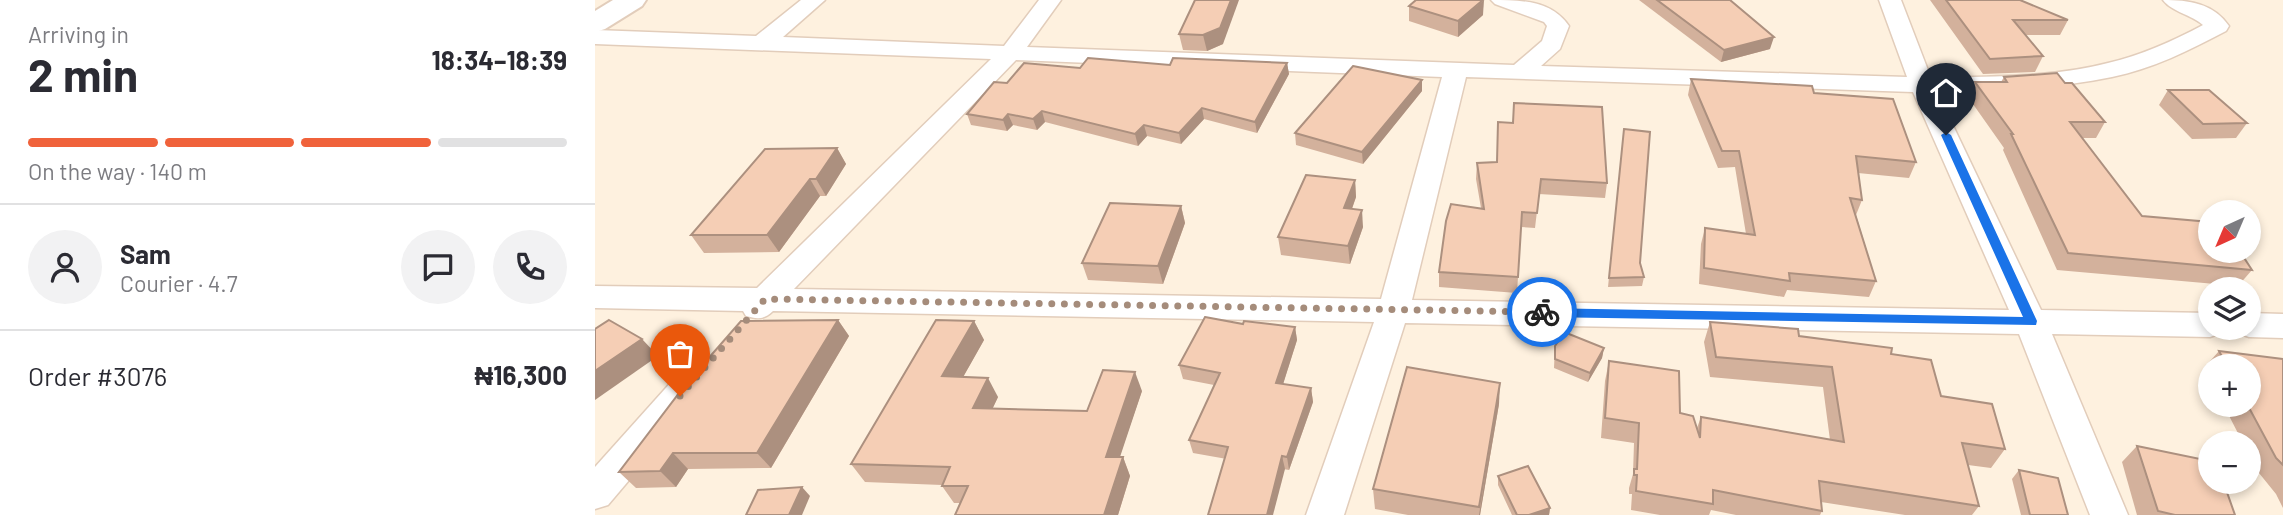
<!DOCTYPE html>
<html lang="en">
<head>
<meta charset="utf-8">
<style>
  :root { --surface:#fff; --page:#f2f2f3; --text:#2b2b33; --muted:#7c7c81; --line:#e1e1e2; --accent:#f0623b }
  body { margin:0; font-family:Barlow,sans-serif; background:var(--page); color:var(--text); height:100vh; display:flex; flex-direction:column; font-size:26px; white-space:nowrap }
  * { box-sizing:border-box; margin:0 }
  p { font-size:23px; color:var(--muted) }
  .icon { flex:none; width:38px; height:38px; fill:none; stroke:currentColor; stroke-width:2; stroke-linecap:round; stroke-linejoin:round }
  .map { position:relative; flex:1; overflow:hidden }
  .panel { display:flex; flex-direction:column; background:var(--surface); width:595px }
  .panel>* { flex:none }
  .needle { width:46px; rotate:224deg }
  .buttons { position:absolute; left:1603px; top:200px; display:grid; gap:14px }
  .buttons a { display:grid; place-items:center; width:63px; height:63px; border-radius:50%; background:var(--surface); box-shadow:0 4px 10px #0003; font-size:35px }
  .pin { position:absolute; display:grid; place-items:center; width:60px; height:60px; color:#fff; margin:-72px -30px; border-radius:50% 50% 50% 0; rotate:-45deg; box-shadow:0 0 7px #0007 }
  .pin .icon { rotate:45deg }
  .courier { position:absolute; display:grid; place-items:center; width:70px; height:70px; margin:-35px; border:5px solid #1a73e8; border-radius:50%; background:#fff; color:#222; box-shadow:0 2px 9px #0007 }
  .overview em { font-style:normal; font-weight:700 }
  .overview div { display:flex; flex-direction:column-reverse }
  .overview { display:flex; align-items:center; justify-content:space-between; height:119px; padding:0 28px }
  h1 { font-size:46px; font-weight:700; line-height:52px }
  .bar { display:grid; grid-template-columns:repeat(4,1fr); gap:10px 7px; align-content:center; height:84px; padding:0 28px }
  .bar i { height:9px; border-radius:5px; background:var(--line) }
  .bar .selected { background:var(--accent) }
  .bar p { grid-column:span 4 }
  .line { display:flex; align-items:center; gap:18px; padding:0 28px; border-top:2px solid var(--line) }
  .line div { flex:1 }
  .round { display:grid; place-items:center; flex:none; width:74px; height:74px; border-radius:37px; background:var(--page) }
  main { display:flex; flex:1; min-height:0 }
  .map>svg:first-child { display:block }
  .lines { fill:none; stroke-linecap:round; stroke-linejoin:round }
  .minor-casing { stroke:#e2cdbb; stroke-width:3 }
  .tertiary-casing { stroke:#e2cdbb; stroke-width:4 }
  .minor { fill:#fff; fill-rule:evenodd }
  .tertiary { fill:#fff; fill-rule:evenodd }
  .wall { fill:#d3b19c }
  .shaded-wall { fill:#ac907f }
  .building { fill:#f5ceb5; stroke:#ac907f; stroke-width:2 }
  .route { fill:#1a73e8 }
  .done { stroke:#a58c7b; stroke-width:7; stroke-dasharray:0 12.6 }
</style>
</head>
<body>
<main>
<section class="panel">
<div class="overview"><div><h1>2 min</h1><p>Arriving in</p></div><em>18:34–18:39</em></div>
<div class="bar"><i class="selected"></i><i class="selected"></i><i class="selected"></i><i></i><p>On the way · 140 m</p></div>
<div class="line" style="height:126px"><a class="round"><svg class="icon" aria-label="person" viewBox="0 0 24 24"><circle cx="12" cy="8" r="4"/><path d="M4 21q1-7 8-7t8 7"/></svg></a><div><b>Sam</b><p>Courier · 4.7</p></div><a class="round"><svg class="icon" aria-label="chat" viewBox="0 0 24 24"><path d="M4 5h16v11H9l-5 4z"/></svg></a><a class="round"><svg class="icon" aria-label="phone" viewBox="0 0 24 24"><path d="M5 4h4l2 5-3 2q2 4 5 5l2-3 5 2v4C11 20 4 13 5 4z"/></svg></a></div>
<div class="line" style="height:91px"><div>Order #3076</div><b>₦16,300</b></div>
</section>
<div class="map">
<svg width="1688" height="515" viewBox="0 0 1688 515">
  <rect width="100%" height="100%" fill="#fef1df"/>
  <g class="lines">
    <!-- minor casing -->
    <g class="minor-casing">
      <g id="minor">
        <path d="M206 0H230L188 37 409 46 444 0H466L432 47 919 65 947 41 952 26 949 22 900 4 896 0C926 0 956 0 974 26L965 49 946 66 1312 77 1284 0H1306L1336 78C1394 76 1456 78 1513 63 1547 55 1578 41 1608 25 1597 15 1577 12 1568 0 1594 0 1618 3 1634 26L1631 31C1595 50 1557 69 1517 77 1459 89 1401 90 1342 92L1446 310 1615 313V327H1630L1626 333 1615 337 1457 334 1533 515H1495L1424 334 810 323 749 515H711L779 322 178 311C169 320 162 319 151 316L148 311 0 308V286L162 288 396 59 0 44V30L161 36ZM421 60 847 77 786 299 199 289ZM871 77 1318 92 1414 310 817 300Z"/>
        <polygon points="1654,313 1688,314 1688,338 1654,337 1643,333 1639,327 1654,327"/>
        <polygon points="90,376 102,380 107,390 102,400 13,505 0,509 0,467 78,380"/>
      </g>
    </g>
    <!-- tertiary casing -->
    <g class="tertiary-casing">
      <polygon id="tertiary" points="18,0 51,0 47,6 10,29 0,32 0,11"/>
    </g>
    <!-- minor -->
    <use href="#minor" class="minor"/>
    <!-- tertiary -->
    <use href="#tertiary" class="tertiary"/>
  </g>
  <!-- wall -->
  <g class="wall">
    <polygon points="600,0 628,44 612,51 588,50 584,34"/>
    <polygon points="1044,0 1135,0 1175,49 1126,62"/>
    <polygon points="1335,0 1425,0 1473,20 1465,35 1430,35 1448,56 1440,72 1388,74"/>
    <polygon points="814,6 888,15 863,37 814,21"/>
    <polygon points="692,63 694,74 662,133 609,119 586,144 552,136 543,146 450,122 442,130 418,125 412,131 376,125 372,114 412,83 485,68 575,65"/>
    <polygon points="1409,77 1470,83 1510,122 1501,138 1487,138 1547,216 1657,270 1643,286 1462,270 1408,150 1409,148 1373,97 1380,82 1406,82"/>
    <polygon points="1096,79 1219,93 1321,162 1314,178 1263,173 1267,200 1261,215 1281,281 1274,297 1192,290 1189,297 1104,284 1106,244 1110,228 1151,234 1140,167 1123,168 1093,95"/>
    <polygon points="827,80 827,91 768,164 701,145 700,133"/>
    <polygon points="1573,90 1652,123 1641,138 1597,139 1564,105"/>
    <polygon points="1029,129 1045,263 1049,277 1047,286 1013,287"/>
    <polygon points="242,148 251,164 231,196 225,196 184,252 109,253 96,235"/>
    <polygon points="901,162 1012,183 1010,198 944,194 940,228 926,227 922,293 844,287 844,272 886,208 881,179 882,163"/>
    <polygon points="760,180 761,197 757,209 768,227 755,264 686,255 683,237"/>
    <polygon points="586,206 590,223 568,284 493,280 487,263"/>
    <polygon points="243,320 254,336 176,468 93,469 81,487 41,488 24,472"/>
    <polygon points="379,321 389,340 368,377 403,397 397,409 492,411 547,391 524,457 528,457 535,476 523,515 360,515 365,503 359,503 347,486 347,485 270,482 256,464"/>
    <polygon points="1115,322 1204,336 1296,354 1346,396 1410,449 1396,468 1373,465 1384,506 1377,515 1310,515 1226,502 1227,511 1225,515 1141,515 1116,510 1114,515 1065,515 1036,510 1037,494 1034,494 1034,488 1038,474 1039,443 1006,438 1010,381 1014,361 1085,413 1102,428 1106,417 1235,440 1228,387 1115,377 1109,342"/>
    <polygon points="648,324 700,327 702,340 688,384 716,388 718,402 694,470 598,453 594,440 619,385 588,379 584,365"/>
    <polygon points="960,346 1009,348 1007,358 993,382 959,368"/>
    <polygon points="1624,351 1688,359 1688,508 1681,494 1664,473 1654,454 1654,443 1648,443 1628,404 1654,404 1654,366 1615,366 1615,380 1609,368"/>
    <polygon points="904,404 885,515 813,515 780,509 778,489"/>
    <polygon points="1542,446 1640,515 1542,515 1527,462"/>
    <polygon points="1424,470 1473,515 1426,515 1417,479"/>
    <polygon points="903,476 955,508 954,515 917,515 903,485"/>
  </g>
  <!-- shaded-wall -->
  <g class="shaded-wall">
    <polygon points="636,0 644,0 628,44 612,51 608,35"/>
    <polygon points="889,0 888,15 863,37 863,21"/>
    <polygon points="1179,37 1175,49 1126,62 1129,50"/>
    <polygon points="692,63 694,74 662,133 660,122"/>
    <polygon points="827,80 827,91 768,164 767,152"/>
    <polygon points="607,108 609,119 586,144 584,133"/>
    <polygon points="447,111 450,122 442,130 438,119"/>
    <polygon points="413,114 418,125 412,131 408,120"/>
    <polygon points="549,125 552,136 543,146 540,134"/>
    <polygon points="242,148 251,164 231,196 221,179"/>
    <polygon points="215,179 225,196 184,252 172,235"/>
    <polygon points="760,180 761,197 751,225 749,208"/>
    <polygon points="586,206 590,223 568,284 563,266"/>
    <polygon points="767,210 768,227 755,264 753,246"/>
    <polygon points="243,320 254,336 176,468 162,453"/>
    <polygon points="379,321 389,340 358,395 347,376"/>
    <polygon points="700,327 702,340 684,397 681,383"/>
    <polygon points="47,339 63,356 0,400 0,371"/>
    <polygon points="1009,348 1007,358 993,382 995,373"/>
    <polygon points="540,372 547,391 519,475 511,457"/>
    <polygon points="393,378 403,397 389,427 378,408"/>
    <polygon points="905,383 904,404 885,515 884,515"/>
    <polygon points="716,388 718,402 694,470 692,457"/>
    <polygon points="78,453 93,469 81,487 65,471"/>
    <polygon points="687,456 690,469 678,515 672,515"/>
    <polygon points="528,457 535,476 523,515 509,515"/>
    <polygon points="207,487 215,496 207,515 194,515"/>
    <polygon points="955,508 954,515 934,515"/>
  </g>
  <!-- building -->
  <g class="building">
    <polygon points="600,0 636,0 625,28 608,35 584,34"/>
    <polygon points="821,0 888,0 863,21 814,6"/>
    <polygon points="1062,0 1135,0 1179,37 1129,50"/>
    <polygon points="1351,0 1425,0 1473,20 1418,20 1448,56 1395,59"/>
    <polygon points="493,58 575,65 578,58 692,63 660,122 607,108 584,133 549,125 540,134 447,111 438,119 413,114 408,120 372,114 399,82 412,83 429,63 485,68"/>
    <polygon points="758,66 827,80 767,152 700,133"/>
    <polygon points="1462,73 1470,83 1477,83 1510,122 1475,122 1547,216 1615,222 1615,250 1644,250 1657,270 1473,253 1416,134 1418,134 1380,82 1412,82 1409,77"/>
    <polygon points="1096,79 1217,86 1219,93 1298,99 1321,162 1261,156 1267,200 1255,198 1281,281 1194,273 1195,281 1109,268 1110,228 1160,235 1144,151 1127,151"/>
    <polygon points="1573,90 1614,90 1652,123 1608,124"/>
    <polygon points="919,103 1007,107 1012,183 946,179 942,213 927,212 923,277 844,272 851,221 856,204 889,209 882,163 902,162 903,122 918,123"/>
    <polygon points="1029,129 1055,132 1045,263 1049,277 1014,278"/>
    <polygon points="242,148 221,179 215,179 172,235 96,235 170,149"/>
    <polygon points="711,175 760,180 749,208 767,210 753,246 683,237"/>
    <polygon points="515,203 586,206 563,266 487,263"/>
    <polygon points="610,317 648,324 649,321 700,327 681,383 716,388 692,457 687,456 672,515 613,515 633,447 594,440 625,373 584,365"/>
    <polygon points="14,320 47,339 0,371 0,329"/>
    <polygon points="243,320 162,453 78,453 65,471 24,472 91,384 146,321"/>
    <polygon points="341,320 379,321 347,376 393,378 378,408 492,411 508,370 540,372 511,457 528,457 509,515 360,515 373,486 347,486 355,467 256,464"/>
    <polygon points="1115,322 1203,329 1204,336 1297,348 1296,354 1336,360 1346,396 1397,404 1410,449 1367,443 1384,506 1224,481 1227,511 1118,490 1118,504 1041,491 1042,475 1039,475 1039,469 1042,469 1044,423 1010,418 1014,361 1084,371 1085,413 1098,416 1105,438 1106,417 1249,442 1237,367 1121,357"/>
    <polygon points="969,332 1009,348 995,373 960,359 960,346"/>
    <polygon points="1624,351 1688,359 1688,465 1681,458 1652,404 1654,404 1654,366 1632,366"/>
    <polygon points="812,367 905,383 884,507 778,489"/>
    <polygon points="1542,446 1615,461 1615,481 1628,481 1640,515 1580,515 1563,511"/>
    <polygon points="933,466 955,508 934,515 922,515 903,476"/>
    <polygon points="1424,470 1463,478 1473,515 1435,515"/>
    <polygon points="207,487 194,515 151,515 163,490"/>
  </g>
  <!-- route -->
  <polygon class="route" points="1351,132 1356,135 1442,321 1441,325 947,317 941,312 947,308 1428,317 1346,135"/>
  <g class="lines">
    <!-- done -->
    <polyline class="done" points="85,396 170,299 947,312"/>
  </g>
</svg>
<div class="buttons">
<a><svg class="needle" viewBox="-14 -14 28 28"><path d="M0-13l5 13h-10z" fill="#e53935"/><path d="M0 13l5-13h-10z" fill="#7c7c81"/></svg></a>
<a><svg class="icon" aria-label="layers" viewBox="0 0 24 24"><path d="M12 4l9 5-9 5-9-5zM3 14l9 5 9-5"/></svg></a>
<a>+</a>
<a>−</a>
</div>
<div class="pin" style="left:85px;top:396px;background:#ea580c"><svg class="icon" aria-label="bag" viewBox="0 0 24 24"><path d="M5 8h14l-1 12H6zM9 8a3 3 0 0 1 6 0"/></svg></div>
<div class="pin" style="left:1351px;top:135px;background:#1f2937"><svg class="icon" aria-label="home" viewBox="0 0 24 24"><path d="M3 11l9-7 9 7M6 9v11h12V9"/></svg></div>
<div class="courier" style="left:947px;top:312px"><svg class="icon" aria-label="bike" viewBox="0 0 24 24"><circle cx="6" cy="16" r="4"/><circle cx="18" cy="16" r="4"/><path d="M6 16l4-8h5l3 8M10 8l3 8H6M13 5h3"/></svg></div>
</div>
</main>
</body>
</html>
